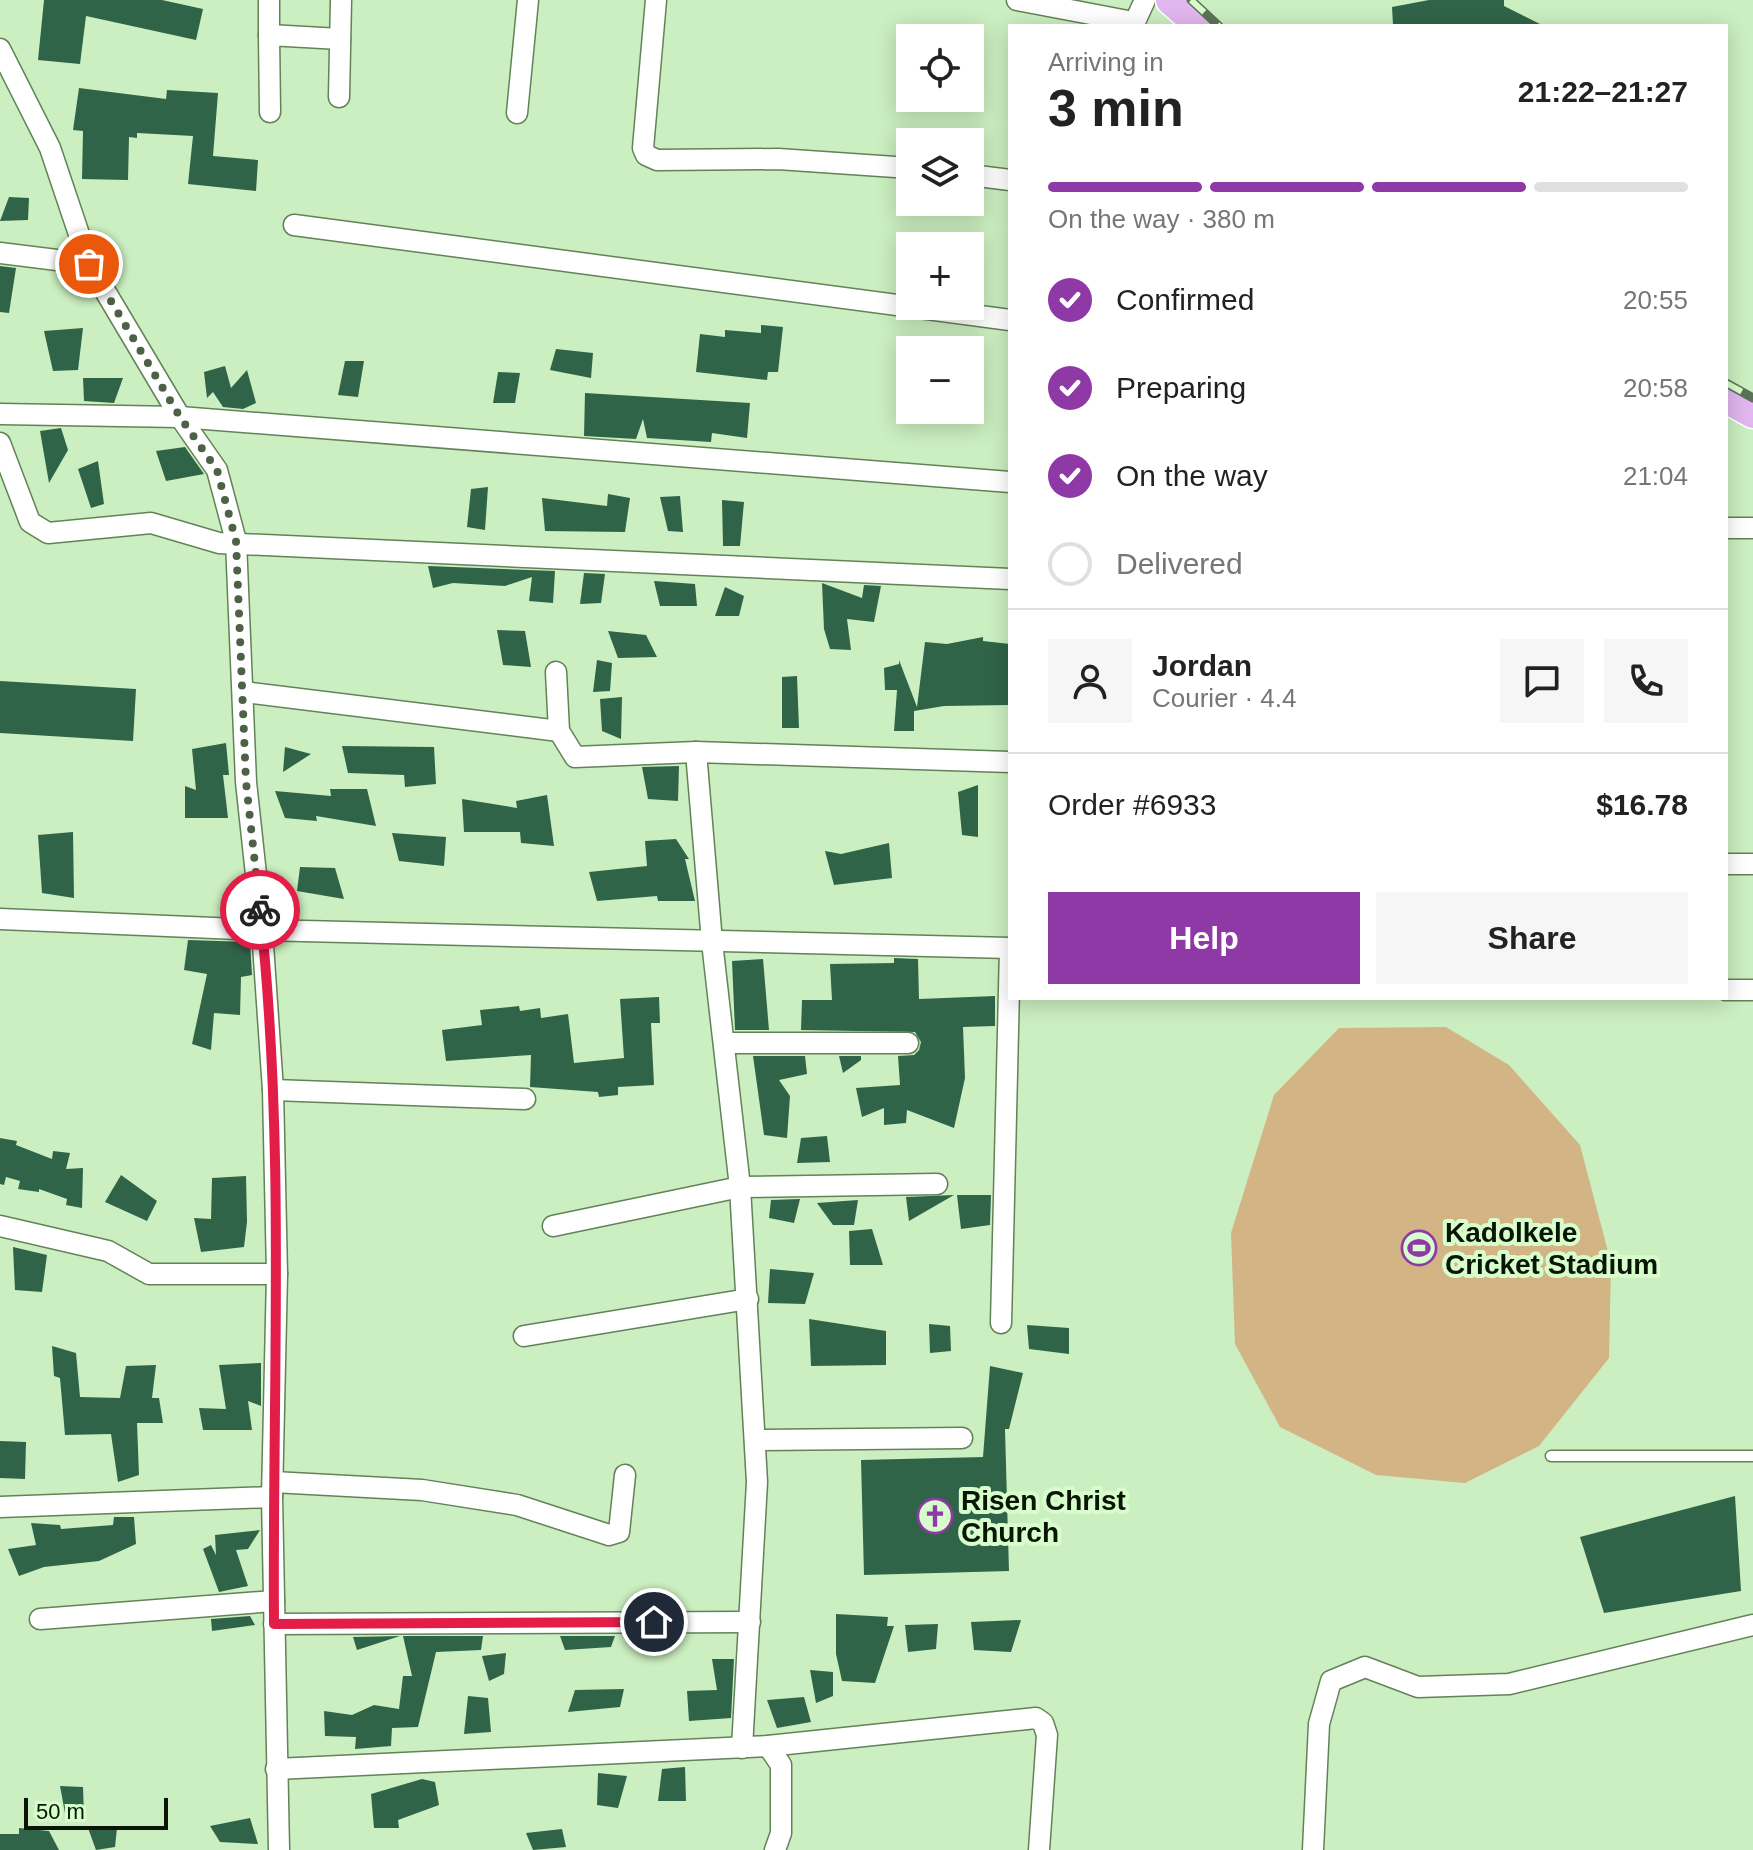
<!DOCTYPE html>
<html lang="en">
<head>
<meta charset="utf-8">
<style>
  :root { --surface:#fff; --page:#f6f6f6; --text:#222; --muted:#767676; --line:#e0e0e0; --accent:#8e39a6 }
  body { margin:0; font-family:Arial,sans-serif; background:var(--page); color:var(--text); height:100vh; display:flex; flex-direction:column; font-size:30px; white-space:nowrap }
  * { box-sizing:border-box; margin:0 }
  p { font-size:26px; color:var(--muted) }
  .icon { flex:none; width:44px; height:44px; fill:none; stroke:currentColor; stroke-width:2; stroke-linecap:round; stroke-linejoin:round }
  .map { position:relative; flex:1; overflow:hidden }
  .drawer { position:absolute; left:1008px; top:24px; width:720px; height:976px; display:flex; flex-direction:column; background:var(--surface); border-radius:0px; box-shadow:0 4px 20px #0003 }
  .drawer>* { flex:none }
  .fabs { position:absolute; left:896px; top:24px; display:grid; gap:16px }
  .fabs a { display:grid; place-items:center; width:88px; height:88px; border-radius:0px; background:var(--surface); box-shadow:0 4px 20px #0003; font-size:40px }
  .scale { position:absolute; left:24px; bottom:20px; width:144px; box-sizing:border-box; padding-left:8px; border:4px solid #091505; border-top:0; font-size:22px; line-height:28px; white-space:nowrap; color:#091505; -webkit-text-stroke:6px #d8fdcd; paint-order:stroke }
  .pin { position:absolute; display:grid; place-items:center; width:68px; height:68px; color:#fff; margin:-34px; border:4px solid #fff; border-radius:50%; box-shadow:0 2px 8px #0007 }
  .courier { position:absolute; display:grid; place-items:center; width:80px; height:80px; margin:-40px; border:6px solid #e11d48; border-radius:50%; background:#fff; color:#222; box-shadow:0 2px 10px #0007 }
  .headline em { font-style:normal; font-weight:700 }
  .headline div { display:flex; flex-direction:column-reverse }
  .headline { display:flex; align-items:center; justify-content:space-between; height:136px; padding:0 40px }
  h1 { font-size:52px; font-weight:700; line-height:60px }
  .bar { display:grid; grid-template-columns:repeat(4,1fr); gap:12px 8px; align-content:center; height:96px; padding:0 40px }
  .bar i { height:10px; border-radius:6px; background:var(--line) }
  .bar .current { background:var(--accent) }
  .bar p { grid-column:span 4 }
  .line { display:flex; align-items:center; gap:20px; padding:0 40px; border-top:2px solid var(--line) }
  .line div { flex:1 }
  .round { display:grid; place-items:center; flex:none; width:84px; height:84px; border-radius:0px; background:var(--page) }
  ol { padding:0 40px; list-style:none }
  li { display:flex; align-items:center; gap:24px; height:88px }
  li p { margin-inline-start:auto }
  li .icon { padding:8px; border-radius:50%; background:var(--accent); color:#fff; stroke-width:4 }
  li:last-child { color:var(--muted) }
  li i { width:44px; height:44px; border:4px solid var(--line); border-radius:50% }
  .primary-button { display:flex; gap:16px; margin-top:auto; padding:16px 40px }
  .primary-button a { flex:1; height:92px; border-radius:0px; background:var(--accent); color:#fff; font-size:32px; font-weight:700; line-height:92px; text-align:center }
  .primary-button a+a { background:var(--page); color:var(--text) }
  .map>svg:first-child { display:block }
  .green { fill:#d2b485 }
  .building { fill:#306448 }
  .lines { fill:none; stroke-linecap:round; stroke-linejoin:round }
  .lane-casing { stroke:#628257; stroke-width:13 }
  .street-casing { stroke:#628257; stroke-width:23 }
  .primary-casing { stroke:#fff; stroke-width:33 }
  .lane { stroke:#fff; stroke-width:10 }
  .street { stroke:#fff; stroke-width:20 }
  .primary { stroke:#e2b6ef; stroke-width:30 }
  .rail-casing { stroke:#5c7255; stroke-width:9 }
  .rail { stroke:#d8fdcd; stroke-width:6; stroke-dasharray:18; stroke-linecap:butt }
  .done { stroke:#4d6146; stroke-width:8; stroke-dasharray:0 14.4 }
  .route { stroke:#e11d48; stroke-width:10 }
  .labels { text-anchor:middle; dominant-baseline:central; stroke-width:8; stroke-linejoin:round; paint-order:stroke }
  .poi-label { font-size:28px; font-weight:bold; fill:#091505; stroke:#d8fdcd; text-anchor:start }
</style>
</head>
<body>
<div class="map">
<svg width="1753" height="1850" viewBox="0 0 1753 1850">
  <rect width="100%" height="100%" fill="#cbefc0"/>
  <!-- green -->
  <polygon class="green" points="1446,1027 1509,1065 1580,1145 1611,1263 1609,1358 1539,1446 1465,1483 1376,1475 1280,1427 1235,1344 1231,1233 1274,1095 1339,1028"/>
  <!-- building -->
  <g class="building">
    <polygon points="44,0 162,0 203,9 196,40 86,16 80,64 38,60"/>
    <polygon points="1429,0 1504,0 1504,6 1544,26 1393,25 1392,7"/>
    <polygon points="79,88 166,99 167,90 218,93 213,156 258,160 256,191 188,184 193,136 137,133 137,138 129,137 128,180 82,179 83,131 73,130"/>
    <polygon points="9,197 29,198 28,220 0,221"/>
    <polygon points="0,266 16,268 9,313 0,312"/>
    <polygon points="761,325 783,327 778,372 768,372 767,380 696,372 700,334 725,337 725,330 761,333"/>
    <polygon points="83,328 78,370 53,371 44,331"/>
    <polygon points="556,349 593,353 591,378 550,370"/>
    <polygon points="345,361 364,361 358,397 338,395"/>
    <polygon points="225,366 231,388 247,370 256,403 243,409 223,407 213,392 207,398 204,372"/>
    <polygon points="498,372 520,373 515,403 493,403"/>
    <polygon points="83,378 123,378 114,403 84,401"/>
    <polygon points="585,393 750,403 747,438 712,433 711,442 647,438 643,419 636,439 584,436"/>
    <polygon points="61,428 68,450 49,483 40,431"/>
    <polygon points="185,447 204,474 166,481 156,451"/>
    <polygon points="98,461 104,504 91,508 78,469"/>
    <polygon points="488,487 485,530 467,527 471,489"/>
    <polygon points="608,494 630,498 625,532 545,531 542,498 607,506"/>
    <polygon points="680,496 683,532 668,531 660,497"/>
    <polygon points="722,500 744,502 740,546 723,546"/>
    <polygon points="428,566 555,571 553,603 529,601 532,577 505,586 453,583 433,588"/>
    <polygon points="584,573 605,574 601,603 580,604"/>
    <polygon points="654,581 695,584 697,606 660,606"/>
    <polygon points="822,583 862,598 864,585 881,586 874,622 847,619 851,650 830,649 824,629"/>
    <polygon points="725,587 744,596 739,616 715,616"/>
    <polygon points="497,630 525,631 531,667 503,665"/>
    <polygon points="608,631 646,635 657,657 618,658"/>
    <polygon points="983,637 983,641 1010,644 1010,705 944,706 914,711 914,731 894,731 897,690 885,690 884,668 899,664 899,660 917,707 925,642 947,644"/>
    <polygon points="597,660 612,663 610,691 593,692"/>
    <polygon points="797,676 799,728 782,728 782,677"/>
    <polygon points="0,681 136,689 133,741 0,733"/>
    <polygon points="622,697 621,739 602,731 600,699"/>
    <polygon points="226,743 229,775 223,775 228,818 185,818 185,786 196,790 192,749"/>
    <polygon points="342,746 434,747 436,784 405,787 404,775 348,773"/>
    <polygon points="285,747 311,754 283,772"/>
    <polygon points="679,766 678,801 648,799 642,767"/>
    <polygon points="978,785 978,837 962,835 958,792"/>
    <polygon points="330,789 367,789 376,826 316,816 317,821 285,818 275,791 331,796"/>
    <polygon points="547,795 554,846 521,843 520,832 464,832 462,799 517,808 516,801"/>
    <polygon points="73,832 74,898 42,893 38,835"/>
    <polygon points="392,833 446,837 444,866 399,861"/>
    <polygon points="676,839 689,859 685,859 695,901 658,901 657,896 597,901 589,872 647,866 645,841"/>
    <polygon points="889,843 892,878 834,885 825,851 841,854"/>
    <polygon points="300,867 335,868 344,899 297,891"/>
    <polygon points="188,940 250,942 252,975 241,977 240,1015 214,1013 211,1050 192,1044 207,974 184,970"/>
    <polygon points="894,958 918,959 919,999 995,996 995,1026 963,1027 965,1078 954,1128 907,1110 906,1123 884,1125 884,1108 862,1117 856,1088 900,1085 898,1056 914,1055 919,1050 921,1042 915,1032 801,1030 802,1000 832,1000 830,964 894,963"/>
    <polygon points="763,959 769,1030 735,1030 732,961"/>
    <polygon points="659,997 660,1023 651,1023 654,1085 618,1087 618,1095 599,1097 598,1092 530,1087 531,1055 446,1061 442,1030 482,1025 480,1010 519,1006 520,1011 540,1008 541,1018 568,1014 574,1063 624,1058 620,999"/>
    <polygon points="753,1056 805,1056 807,1074 779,1080 790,1096 787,1138 764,1135"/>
    <polygon points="839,1056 861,1056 861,1060 843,1073"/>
    <polygon points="827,1136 830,1162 797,1163 801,1138"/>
    <polygon points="0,1138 17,1141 16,1145 52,1159 53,1151 70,1153 66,1169 83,1168 82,1208 66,1205 67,1199 39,1189 39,1192 18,1189 20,1181 6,1177 4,1185 0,1184"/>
    <polygon points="121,1175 157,1201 147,1221 105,1202"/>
    <polygon points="246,1176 247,1222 244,1247 201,1252 194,1218 211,1219 212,1178"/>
    <polygon points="954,1195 909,1221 906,1197"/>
    <polygon points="957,1195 991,1195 990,1225 961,1229"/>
    <polygon points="800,1199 794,1223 769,1218 771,1200"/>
    <polygon points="858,1200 854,1225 833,1225 817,1203"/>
    <polygon points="872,1229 883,1265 850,1265 849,1231"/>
    <polygon points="13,1247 47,1255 42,1292 15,1290"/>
    <polygon points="770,1269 814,1273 805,1304 768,1303"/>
    <polygon points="809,1319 886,1331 886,1365 811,1366"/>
    <polygon points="929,1324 950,1326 951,1351 930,1353"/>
    <polygon points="1027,1325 1069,1328 1069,1354 1029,1349"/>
    <polygon points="52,1346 76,1353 80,1397 120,1398 126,1366 156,1365 152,1398 159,1398 163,1423 137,1423 139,1475 118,1482 111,1434 65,1435 60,1378 54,1376"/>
    <polygon points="261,1363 261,1406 248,1401 252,1430 203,1430 199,1408 226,1409 219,1365"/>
    <polygon points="990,1366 1023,1373 1009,1429 1005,1429 1009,1571 864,1575 861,1460 983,1457"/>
    <polygon points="0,1441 26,1442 25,1479 0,1478"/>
    <polygon points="1735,1496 1741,1591 1604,1613 1580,1537"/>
    <polygon points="114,1517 134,1517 136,1544 99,1561 44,1567 19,1576 8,1549 36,1545 31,1523 60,1525 61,1529 113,1525"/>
    <polygon points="260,1530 248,1549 236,1550 248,1586 219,1592 203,1549 211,1545 216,1555 215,1535"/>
    <polygon points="836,1614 888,1617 887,1626 894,1626 875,1683 842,1681 836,1654"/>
    <polygon points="250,1616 255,1625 212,1631 211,1619"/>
    <polygon points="1021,1620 1011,1652 974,1650 971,1622"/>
    <polygon points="938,1624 936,1649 908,1652 905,1625"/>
    <polygon points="400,1636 357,1650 353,1637"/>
    <polygon points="403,1636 483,1636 481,1650 436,1652 418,1727 392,1728 391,1746 355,1749 356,1737 325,1736 324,1711 352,1715 374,1705 399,1709 403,1676 412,1676"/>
    <polygon points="560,1636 615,1636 611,1647 565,1650"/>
    <polygon points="506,1653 504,1674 489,1681 482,1656"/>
    <polygon points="712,1659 734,1659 731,1718 689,1721 687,1691 717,1690"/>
    <polygon points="810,1670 833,1672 833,1696 816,1703"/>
    <polygon points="624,1689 620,1707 568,1712 575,1690"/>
    <polygon points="468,1696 488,1698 491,1732 464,1734"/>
    <polygon points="804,1697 811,1722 777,1728 767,1700"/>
    <polygon points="685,1767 686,1801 658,1801 662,1769"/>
    <polygon points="598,1773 627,1776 618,1808 597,1805"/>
    <polygon points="422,1779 435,1782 439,1805 398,1820 399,1828 374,1828 371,1794"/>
    <polygon points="60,1786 83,1787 84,1815 65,1813"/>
    <polygon points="250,1818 258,1844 220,1842 210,1826"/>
    <polygon points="19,1828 49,1831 59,1850 0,1850 0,1834 19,1834"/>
    <polygon points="88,1828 117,1828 115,1847 96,1850"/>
    <polygon points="562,1829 566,1847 533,1850 526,1833"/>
  </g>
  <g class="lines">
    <!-- lane casing -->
    <g class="lane-casing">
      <polyline id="lane" points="1551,1456 1753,1456"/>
    </g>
    <!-- street casing -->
    <g class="street-casing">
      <g id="street">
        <polyline points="269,0 269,35"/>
        <polyline points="656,0 643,148 646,155 657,160 778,159 910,168"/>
        <polyline points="1017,0 1133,22"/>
        <polyline points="1133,26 1145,0"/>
        <polyline points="0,49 50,148 89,264 180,417 217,470 236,541 246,782 262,930 273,1090 277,1274 272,1497 279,1850"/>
        <polyline points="339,97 341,0"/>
        <polyline points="270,112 269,35 340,39"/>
        <polyline points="517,113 528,0"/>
        <polyline points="970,175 1010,180"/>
        <polyline points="294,225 1010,320"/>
        <polyline points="0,253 89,264"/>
        <polyline points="0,414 180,417 1010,482"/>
        <polyline points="0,443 30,522 48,533 151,523 219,543 1010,579"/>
        <polyline points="1726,528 1753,528"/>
        <polyline points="556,672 559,731"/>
        <polyline points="244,692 559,731 575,757 696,752 1010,762"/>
        <polyline points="696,752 712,942 740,1187 757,1482 742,1748"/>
        <polyline points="1726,864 1753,864"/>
        <polyline points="0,919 262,930 1010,948"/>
        <polyline points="1726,990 1753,990"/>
        <polyline points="725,1043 908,1043"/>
        <polyline points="273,1090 525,1099"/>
        <polyline points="0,1226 108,1251 149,1274 277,1274"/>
        <polyline points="553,1226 740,1187 937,1184"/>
        <polyline points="1001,1323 1010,948"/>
        <polyline points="524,1336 748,1299"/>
        <polyline points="755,1440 962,1438"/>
        <polyline points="273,1482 422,1490 517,1505 609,1535 619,1532 625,1475"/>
        <polyline points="0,1507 272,1497"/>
        <polyline points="40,1619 274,1601"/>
        <polyline points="274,1624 750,1622"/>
        <polyline points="768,1746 781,1765 781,1833 775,1850"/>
        <polyline points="276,1769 768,1746 1036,1718 1043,1723 1047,1735 1039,1850"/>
        <polyline points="1313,1850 1319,1724 1331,1681 1365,1667 1418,1687 1509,1684 1753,1625"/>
      </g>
    </g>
    <!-- primary casing -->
    <g class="primary-casing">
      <g id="primary">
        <polyline points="1171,0 1201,26"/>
        <polyline points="1726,398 1753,413"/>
      </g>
    </g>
    <!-- lane -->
    <use href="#lane" class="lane"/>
    <!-- street -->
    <use href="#street" class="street"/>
    <!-- primary -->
    <use href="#primary" class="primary"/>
    <!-- rail casing -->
    <g class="rail-casing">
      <g id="rail">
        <polyline points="1191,0 1219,26"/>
        <polyline points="1726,383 1753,398"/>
      </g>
    </g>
    <!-- rail -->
    <use href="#rail" class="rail"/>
  </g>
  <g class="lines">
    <!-- done -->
    <polyline class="done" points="89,264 180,417 217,470 236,541 246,782 260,910"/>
    <!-- route -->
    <path class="route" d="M260 910C286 1147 272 1386 274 1624L654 1622"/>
  </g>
  <!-- icons -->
  <defs>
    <g id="stadium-ring" transform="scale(1.8)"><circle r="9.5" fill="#d8fdcd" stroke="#8e39a6" stroke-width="1.5"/><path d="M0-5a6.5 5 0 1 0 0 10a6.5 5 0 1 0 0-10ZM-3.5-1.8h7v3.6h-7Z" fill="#8e39a6"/></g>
    <g id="church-ring" transform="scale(1.8)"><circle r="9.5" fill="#d8fdcd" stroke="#8e39a6" stroke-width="1.5"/><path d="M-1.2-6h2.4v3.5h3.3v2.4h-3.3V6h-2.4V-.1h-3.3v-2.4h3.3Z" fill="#8e39a6"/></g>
  </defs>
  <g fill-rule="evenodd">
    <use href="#stadium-ring" x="1419" y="1248"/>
    <use href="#church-ring" x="935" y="1516"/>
  </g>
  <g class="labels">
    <!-- poi labels -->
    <g class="poi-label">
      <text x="1445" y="1232">Kadolkele<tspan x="1445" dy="32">Cricket Stadium</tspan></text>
      <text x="961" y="1500">Risen Christ<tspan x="961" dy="32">Church</tspan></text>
    </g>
  </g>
</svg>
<div class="fabs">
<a><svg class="icon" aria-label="locate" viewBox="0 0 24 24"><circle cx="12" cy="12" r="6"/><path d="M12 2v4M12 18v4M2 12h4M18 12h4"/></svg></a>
<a><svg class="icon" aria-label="layers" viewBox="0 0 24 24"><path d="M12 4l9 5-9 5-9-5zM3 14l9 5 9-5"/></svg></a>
<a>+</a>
<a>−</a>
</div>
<div class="scale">50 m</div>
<div class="pin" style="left:89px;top:264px;background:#ea580c"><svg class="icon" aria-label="bag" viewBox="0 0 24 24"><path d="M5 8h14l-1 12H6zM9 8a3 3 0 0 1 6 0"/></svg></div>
<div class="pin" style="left:654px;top:1622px;background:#1f2937"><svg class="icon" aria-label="home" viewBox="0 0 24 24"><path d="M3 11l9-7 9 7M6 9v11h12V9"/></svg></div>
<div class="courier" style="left:260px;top:910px"><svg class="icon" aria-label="bike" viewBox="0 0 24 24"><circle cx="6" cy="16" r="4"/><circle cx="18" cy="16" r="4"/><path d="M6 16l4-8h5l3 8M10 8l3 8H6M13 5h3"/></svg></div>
<section class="drawer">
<div class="headline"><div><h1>3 min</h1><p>Arriving in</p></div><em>21:22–21:27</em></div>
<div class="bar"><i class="current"></i><i class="current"></i><i class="current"></i><i></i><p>On the way · 380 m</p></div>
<ol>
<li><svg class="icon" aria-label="check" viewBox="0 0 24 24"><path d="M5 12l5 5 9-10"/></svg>Confirmed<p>20:55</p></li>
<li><svg class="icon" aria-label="check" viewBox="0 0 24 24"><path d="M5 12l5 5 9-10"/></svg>Preparing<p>20:58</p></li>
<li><svg class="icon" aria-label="check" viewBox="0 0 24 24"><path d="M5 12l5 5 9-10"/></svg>On the way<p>21:04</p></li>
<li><i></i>Delivered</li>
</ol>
<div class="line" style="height:144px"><a class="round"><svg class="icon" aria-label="person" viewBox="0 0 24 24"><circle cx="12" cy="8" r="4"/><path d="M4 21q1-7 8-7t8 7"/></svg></a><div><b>Jordan</b><p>Courier · 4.4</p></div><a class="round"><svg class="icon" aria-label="chat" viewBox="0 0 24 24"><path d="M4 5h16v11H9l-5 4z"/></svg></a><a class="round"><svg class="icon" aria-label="phone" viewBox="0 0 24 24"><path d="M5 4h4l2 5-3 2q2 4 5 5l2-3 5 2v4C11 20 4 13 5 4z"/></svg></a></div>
<div class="line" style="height:104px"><div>Order #6933</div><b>$16.78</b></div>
<div class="primary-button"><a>Help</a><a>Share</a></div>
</section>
</div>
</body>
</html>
